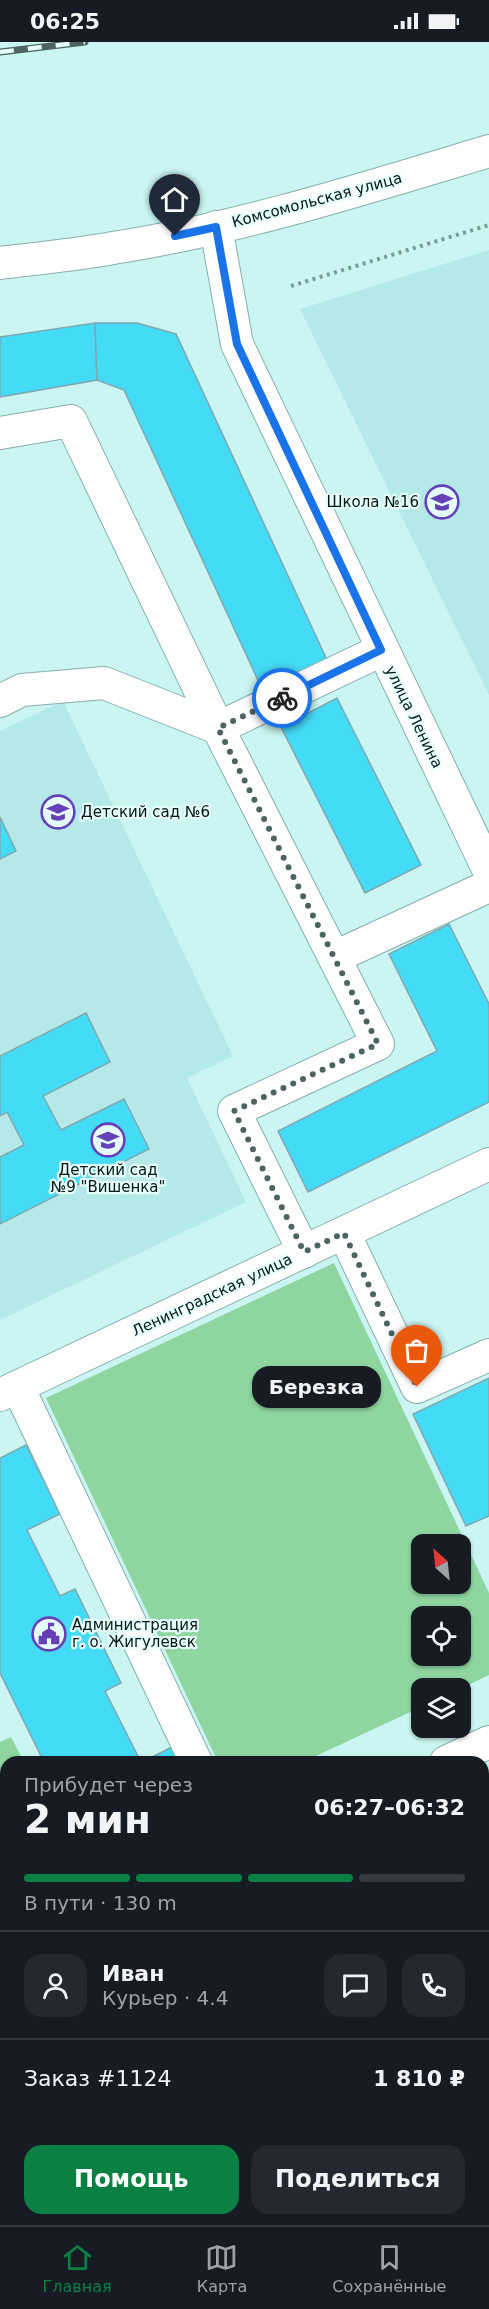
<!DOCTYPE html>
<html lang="ru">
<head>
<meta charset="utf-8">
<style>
  :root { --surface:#171b24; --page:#242831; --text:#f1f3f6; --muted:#9ea1a6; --line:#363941; --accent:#0b8043 }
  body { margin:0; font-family:"DejaVu Sans",sans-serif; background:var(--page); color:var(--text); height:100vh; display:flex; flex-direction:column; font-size:22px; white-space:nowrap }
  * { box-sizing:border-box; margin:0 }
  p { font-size:20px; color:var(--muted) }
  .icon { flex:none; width:33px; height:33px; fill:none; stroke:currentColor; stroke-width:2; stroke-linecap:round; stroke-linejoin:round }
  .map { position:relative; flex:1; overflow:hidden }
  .panel { position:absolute; left:0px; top:1714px; width:489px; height:470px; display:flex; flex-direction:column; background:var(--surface); border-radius:18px 18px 0 0; box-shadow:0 2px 4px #0004 }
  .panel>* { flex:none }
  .needle { width:39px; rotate:333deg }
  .controls { position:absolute; left:411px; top:1492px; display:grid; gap:12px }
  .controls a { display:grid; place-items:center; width:60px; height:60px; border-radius:12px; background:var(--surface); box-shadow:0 2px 4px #0004; font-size:30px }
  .pin { position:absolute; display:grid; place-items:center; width:51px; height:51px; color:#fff; margin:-62px -26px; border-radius:50% 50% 50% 0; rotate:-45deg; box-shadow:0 0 6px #0007 }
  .pin .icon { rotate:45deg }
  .courier { position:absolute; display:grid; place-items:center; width:60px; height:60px; margin:-30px; border:4px solid #1a73e8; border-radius:50%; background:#fff; color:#222; box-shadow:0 2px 8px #0007 }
  .bubble { position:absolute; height:42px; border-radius:18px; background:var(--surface); box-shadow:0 2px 4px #0004; font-size:20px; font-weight:600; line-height:42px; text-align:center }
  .overview em { font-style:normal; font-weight:600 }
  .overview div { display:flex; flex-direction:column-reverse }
  .overview { display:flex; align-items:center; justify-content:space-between; height:102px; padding:0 24px }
  h1 { font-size:39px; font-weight:600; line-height:45px }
  .bar { display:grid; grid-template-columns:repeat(4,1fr); gap:9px 6px; align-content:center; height:72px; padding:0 24px }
  .bar i { height:8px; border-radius:4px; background:var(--line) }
  .bar .selected { background:var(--accent) }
  .bar p { grid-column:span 4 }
  .line { display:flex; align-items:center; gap:15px; padding:0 24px; border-top:2px solid var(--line) }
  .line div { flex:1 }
  .round { display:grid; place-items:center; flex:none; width:63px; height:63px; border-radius:18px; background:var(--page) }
  .cta { display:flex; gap:12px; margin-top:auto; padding:12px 24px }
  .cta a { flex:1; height:69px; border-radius:18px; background:var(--accent); color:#fff; font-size:24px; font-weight:600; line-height:69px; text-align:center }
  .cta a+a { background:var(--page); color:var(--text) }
  .status { display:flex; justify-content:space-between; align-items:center; height:42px; padding:0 30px; background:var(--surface); direction:ltr }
  .status svg { height:16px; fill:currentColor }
  .menu { display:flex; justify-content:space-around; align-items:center; height:84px; border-top:2px solid var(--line); background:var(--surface); font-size:16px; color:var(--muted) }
  .menu a { display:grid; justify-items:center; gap:3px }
  .menu .selected { color:var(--accent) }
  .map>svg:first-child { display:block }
  .built { fill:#b5e9e7 }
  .green { fill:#8ed5a0; fill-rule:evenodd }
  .building { fill:#44dbf6; stroke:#80a7b0; stroke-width:1.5 }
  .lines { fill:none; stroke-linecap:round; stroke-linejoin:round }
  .minor-casing { stroke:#86afad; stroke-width:34 }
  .path { stroke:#7a9a98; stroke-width:4; stroke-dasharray:3 4.5; stroke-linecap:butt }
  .minor { stroke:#fff; stroke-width:32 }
  .rail-casing { stroke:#4c6564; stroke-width:7 }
  .rail { stroke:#e5fefc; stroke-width:4.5; stroke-dasharray:14; stroke-linecap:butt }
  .done { stroke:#4b6462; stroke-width:6; stroke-dasharray:0 10.8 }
  .route { stroke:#1a73e8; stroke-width:8 }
  .labels { text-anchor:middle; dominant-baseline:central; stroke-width:4.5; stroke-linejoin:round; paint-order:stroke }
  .street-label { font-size:15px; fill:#061615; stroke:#e5fefc }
  .poi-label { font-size:15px; fill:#061615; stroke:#e5fefc; text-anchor:start }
</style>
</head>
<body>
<div class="status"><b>06:25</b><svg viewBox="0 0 49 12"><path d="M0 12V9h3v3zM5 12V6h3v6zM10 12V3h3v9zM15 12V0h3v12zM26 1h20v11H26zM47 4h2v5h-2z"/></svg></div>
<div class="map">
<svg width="489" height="2183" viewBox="0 0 489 2183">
  <rect width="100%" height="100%" fill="#caf5f2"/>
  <!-- built -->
  <g class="built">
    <polygon points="489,208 489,653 300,267"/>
    <polygon points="63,659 233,1014 187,1036 246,1160 0,1278 0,689"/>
  </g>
  <!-- green -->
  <g class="green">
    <path d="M334 1221 489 1551V1633L460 1647H422L421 1665 303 1720H218L46 1356ZM422 1503H460V1542H422ZM422 1575H460V1614H422Z"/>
    <polygon points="11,1695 24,1720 6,1720 6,1780 0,1768 0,1700"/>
  </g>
  <!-- building -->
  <g class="building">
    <polygon points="95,281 97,338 0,355 0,295"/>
    <polygon points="95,281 137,281 176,292 328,620 262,647 124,348 97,338"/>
    <polygon points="337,656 421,823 365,851 281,685"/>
    <polygon points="0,775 16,809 0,817"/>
    <polygon points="449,882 489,962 489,1060 308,1150 278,1089 437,1009 389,912"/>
    <polygon points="86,971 110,1020 43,1054 61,1088 124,1057 149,1107 0,1182 0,1115 24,1103 7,1070 0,1074 0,1014"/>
    <polygon points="489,1336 489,1474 466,1484 413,1372"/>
    <polygon points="26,1403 60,1472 27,1488 60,1554 75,1547 121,1641 105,1649 141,1720 44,1720 0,1631 0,1416"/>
    <polygon points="172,1705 180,1720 142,1720"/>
    <polygon points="486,1761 489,1767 489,1841 483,1844 483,1762"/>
    <polygon points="6,1992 6,2159 0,2147 0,1994"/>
    <polygon points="15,2178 63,2178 53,2183 18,2183"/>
  </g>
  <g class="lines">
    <!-- minor casing -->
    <g class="minor-casing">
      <g id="minor">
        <polyline points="216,185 237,302 489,829"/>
        <path d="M0 221C38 216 76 213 113 206 241 186 366 146 489 109"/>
        <polyline points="0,391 71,379 218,686 378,1002 234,1069 304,1210"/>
        <polyline points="0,659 22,648 104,641 218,686 382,608"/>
        <polyline points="335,915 489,844"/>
        <polyline points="344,1191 417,1345 489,1313"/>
        <polyline points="18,1345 196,1720"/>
        <polyline points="0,1353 489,1122"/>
        <polyline points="446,1720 489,1700"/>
        <polyline points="0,1922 6,1920"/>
      </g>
    </g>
    <!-- path -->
    <polyline class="path" points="291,244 489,183"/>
    <!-- minor -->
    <use href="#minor" class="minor"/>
    <!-- rail casing -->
    <g class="rail-casing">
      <polyline id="rail" points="0,10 85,0"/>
    </g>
    <!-- rail -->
    <use href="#rail" class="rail"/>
  </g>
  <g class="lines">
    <!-- done -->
    <polyline class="done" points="282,656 218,686 378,1002 234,1069 304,1210 344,1191 417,1345"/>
    <!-- route -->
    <polyline class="route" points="175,194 216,185 237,302 381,608 282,656"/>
  </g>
  <!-- icons -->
  <defs>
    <g id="school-ring" transform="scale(1.725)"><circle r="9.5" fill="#e5fefc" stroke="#6640b9" stroke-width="1.5"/><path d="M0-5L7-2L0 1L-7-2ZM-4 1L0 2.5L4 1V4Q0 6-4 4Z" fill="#6640b9"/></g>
    <g id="civic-ring" transform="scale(1.725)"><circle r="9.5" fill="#e5fefc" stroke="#6640b9" stroke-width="1.5"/><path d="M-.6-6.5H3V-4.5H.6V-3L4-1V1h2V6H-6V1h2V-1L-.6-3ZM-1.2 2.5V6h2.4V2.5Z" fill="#6640b9"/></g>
  </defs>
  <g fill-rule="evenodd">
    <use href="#school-ring" x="442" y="460"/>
    <use href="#school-ring" x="58" y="770"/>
    <use href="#school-ring" x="108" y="1098"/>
    <use href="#civic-ring" x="49" y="1592"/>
  </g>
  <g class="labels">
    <!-- street labels -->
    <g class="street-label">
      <text transform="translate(317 158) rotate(-15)">Комсомольская улица</text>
      <text transform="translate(414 675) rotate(64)">улица Ленина</text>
      <text transform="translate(212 1253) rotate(-25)">Ленинградская улица</text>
    </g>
    <!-- poi labels -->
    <g class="poi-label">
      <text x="419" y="460" text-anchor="end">Школа №16</text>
      <text x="81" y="770">Детский сад №6</text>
      <text x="108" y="1128" text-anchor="middle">Детский сад<tspan x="108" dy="17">№9 "Вишенка"</tspan></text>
      <text x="72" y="1583">Администрация<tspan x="72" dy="17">г. о. Жигулевск</tspan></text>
    </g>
  </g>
</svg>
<div class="controls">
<a><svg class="needle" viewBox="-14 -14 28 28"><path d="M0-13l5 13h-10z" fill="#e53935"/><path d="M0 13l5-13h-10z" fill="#9ea1a6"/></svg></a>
<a><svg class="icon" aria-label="locate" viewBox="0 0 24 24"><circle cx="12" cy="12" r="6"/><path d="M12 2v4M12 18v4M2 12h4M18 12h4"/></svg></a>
<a><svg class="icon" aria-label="layers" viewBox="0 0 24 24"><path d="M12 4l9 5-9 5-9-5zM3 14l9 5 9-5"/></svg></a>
</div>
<div class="pin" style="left:417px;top:1345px;background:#ea580c"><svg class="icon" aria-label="bag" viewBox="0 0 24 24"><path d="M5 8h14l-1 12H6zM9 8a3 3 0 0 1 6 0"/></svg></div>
<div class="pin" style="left:175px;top:194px;background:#1f2937"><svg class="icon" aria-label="home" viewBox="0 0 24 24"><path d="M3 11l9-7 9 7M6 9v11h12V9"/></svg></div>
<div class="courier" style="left:282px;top:656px"><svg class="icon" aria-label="bike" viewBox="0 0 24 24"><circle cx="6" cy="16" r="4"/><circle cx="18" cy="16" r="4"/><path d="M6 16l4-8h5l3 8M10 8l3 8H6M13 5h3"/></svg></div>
<div class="bubble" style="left:252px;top:1324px;width:129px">Березка</div>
<section class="panel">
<div class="overview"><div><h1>2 мин</h1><p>Прибудет через</p></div><em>06:27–06:32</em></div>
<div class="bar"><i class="selected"></i><i class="selected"></i><i class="selected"></i><i></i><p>В пути · 130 m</p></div>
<div class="line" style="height:108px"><a class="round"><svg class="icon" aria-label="person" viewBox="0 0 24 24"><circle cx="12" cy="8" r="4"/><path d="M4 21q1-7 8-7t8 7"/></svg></a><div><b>Иван</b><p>Курьер · 4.4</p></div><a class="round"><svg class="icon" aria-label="chat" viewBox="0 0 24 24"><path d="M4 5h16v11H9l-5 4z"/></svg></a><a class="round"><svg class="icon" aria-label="phone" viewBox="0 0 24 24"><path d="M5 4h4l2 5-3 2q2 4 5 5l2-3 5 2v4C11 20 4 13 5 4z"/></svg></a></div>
<div class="line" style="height:78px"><div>Заказ #1124</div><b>1 810 ₽</b></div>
<div class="cta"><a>Помощь</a><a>Поделиться</a></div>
</section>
</div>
<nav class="menu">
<a class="selected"><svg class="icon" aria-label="home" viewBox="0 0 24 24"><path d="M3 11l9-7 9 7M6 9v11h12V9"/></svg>Главная</a>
<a><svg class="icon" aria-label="map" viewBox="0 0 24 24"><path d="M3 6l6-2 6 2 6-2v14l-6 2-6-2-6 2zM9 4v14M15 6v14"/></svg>Карта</a>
<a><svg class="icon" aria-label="saved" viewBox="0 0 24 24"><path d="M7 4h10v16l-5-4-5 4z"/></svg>Сохранённые</a>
</nav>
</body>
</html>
